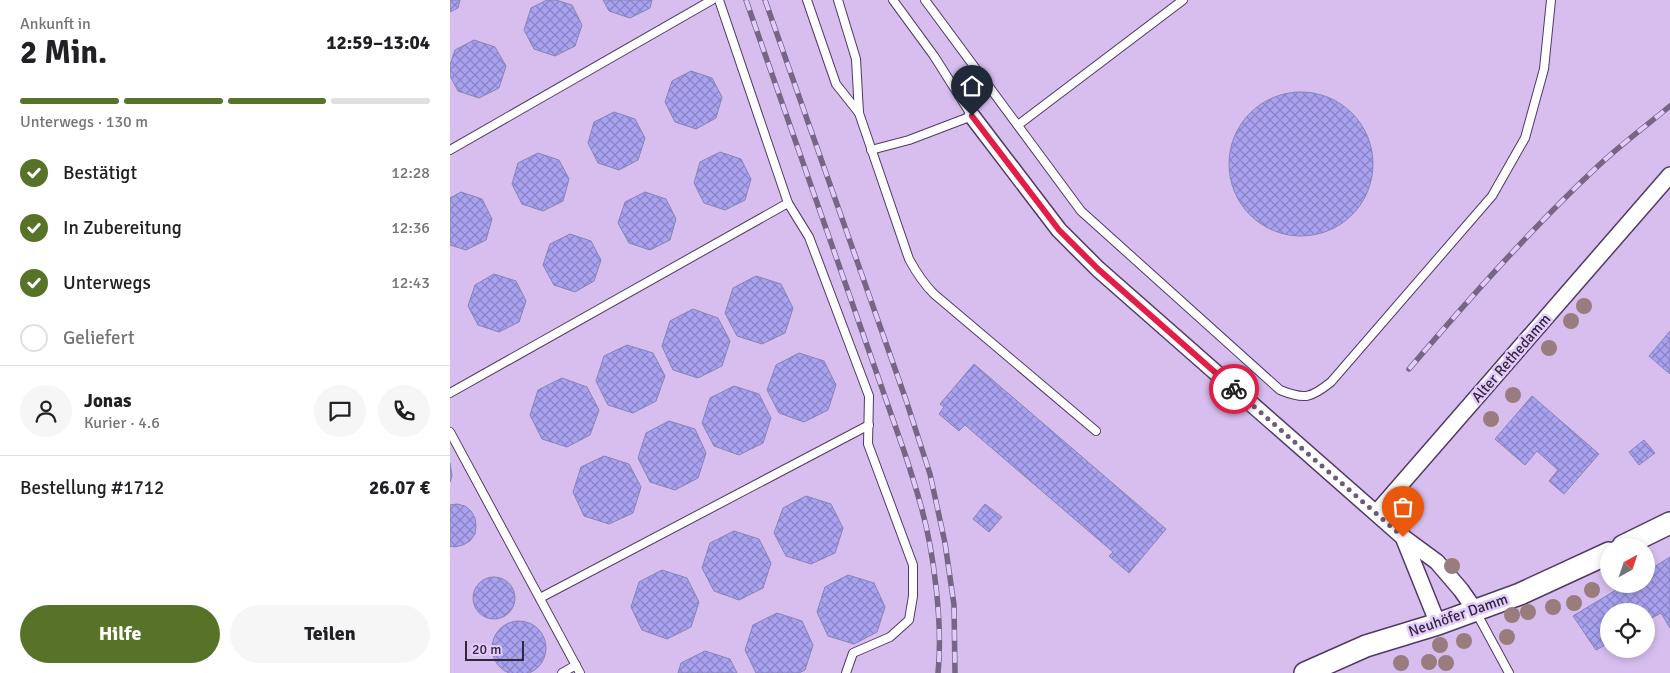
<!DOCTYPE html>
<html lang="de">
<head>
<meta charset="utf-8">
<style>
  :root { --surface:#fff; --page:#f6f6f6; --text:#202124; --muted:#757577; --line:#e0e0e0; --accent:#567327 }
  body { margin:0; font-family:Signika,sans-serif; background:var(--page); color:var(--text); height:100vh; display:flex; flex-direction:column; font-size:19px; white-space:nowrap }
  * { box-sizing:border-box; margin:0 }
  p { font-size:16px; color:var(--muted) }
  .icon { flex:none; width:28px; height:28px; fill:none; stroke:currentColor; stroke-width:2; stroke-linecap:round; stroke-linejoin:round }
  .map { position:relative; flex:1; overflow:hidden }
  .panel { display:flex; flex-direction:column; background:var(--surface); width:450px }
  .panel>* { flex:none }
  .needle { width:32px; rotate:40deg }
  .tools { position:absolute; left:1150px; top:538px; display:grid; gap:10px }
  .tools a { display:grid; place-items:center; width:55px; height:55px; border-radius:50%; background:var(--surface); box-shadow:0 2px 8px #0003; font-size:25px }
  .scale { position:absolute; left:15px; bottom:12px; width:59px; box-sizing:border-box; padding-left:5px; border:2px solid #32283b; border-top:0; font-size:14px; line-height:18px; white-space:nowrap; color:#32283b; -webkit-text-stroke:4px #e4cbfd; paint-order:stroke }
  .pin { position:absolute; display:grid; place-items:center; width:42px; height:42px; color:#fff; margin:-51px -21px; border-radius:50% 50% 50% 0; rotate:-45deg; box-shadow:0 0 5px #0007 }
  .pin .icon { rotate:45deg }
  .courier { position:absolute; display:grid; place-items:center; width:50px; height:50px; margin:-25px; border:4px solid #e11d48; border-radius:50%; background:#fff; color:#222; box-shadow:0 1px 6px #0007 }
  .headline em { font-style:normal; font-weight:800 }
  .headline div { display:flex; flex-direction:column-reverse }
  .headline { display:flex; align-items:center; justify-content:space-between; height:85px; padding:0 20px }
  h1 { font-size:32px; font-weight:800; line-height:38px }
  .bar { display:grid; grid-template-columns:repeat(4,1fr); gap:8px 5px; align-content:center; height:60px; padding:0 20px }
  .bar i { height:6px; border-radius:4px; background:var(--line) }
  .bar .selected { background:var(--accent) }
  .bar p { grid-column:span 4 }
  .line { display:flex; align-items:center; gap:12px; padding:0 20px; border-top:1px solid var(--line) }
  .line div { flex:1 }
  .round { display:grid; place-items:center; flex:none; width:52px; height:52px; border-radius:26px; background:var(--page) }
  ol { padding:0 20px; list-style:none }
  li { display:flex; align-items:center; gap:15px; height:55px }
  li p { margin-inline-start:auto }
  li .icon { padding:5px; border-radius:50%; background:var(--accent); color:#fff; stroke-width:4 }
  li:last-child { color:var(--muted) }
  li i { width:28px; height:28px; border:2px solid var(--line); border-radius:50% }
  .action { display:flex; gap:10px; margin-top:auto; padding:10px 20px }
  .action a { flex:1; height:58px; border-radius:30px; background:var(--accent); color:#fff; font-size:20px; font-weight:800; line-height:58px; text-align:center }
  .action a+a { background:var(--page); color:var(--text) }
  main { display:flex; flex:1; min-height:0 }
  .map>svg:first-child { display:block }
  .building { fill:url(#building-cross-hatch); stroke:#8784b4 }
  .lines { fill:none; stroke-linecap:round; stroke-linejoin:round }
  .service-casing { stroke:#503a63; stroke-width:10 }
  .minor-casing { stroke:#503a63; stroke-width:18 }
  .secondary-casing { stroke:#503a63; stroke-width:24 }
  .service { stroke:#fff; stroke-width:8 }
  .minor { stroke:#fff; stroke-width:15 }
  .secondary { stroke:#fff; stroke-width:21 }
  .rail-casing { stroke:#766585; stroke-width:5.5 }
  .rail { stroke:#e4cbfd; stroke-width:4; stroke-dasharray:11; stroke-linecap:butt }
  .tree { fill:#997c7e }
  .done { stroke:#6c5c7a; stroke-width:5; stroke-dasharray:0 9 }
  .route { stroke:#e11d48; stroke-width:6 }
  .labels { text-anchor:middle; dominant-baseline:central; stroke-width:5; stroke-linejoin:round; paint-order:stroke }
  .street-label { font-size:15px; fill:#32283b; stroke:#e4cbfd }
</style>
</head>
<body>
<main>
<section class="panel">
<div class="headline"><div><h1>2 Min.</h1><p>Ankunft in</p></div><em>12:59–13:04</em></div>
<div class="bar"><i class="selected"></i><i class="selected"></i><i class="selected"></i><i></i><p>Unterwegs · 130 m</p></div>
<ol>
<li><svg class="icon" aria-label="check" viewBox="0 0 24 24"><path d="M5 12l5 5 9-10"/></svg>Bestätigt<p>12:28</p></li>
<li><svg class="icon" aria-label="check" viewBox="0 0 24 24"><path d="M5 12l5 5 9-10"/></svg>In Zubereitung<p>12:36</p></li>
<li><svg class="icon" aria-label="check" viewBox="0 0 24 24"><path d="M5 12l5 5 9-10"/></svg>Unterwegs<p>12:43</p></li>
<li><i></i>Geliefert</li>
</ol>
<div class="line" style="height:90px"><a class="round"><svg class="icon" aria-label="person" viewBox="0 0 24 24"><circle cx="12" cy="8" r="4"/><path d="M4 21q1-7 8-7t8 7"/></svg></a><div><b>Jonas</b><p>Kurier · 4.6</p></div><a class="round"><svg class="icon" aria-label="chat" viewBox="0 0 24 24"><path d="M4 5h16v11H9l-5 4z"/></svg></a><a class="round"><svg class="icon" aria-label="phone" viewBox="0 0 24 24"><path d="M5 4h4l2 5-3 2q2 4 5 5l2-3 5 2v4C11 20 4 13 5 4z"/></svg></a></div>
<div class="line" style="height:65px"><div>Bestellung #1712</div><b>26.07 €</b></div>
<div class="action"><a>Hilfe</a><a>Teilen</a></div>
</section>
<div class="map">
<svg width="1220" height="673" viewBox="0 0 1220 673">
  <defs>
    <pattern id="building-cross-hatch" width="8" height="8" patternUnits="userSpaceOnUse" patternTransform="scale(1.25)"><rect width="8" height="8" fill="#a9a2f1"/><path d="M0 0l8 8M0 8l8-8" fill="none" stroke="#8a84c4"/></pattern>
  </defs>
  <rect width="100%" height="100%" fill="#d7beef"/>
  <!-- building -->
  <g class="building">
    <polygon points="0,0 10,0 8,8 0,12"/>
    <polygon points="97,0 106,0 122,5 132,25 125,46 105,56 84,49 74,30 81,8"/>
    <polygon points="153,0 202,0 200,8 180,18 159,11"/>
    <polygon points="24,40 45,47 56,66 49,88 29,98 8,91 0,76 0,65 5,50"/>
    <polygon points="241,71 262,78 272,97 266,118 246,129 225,122 215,102 222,81"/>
    <circle cx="851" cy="164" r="72"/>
    <polygon points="164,112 185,119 195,138 188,160 169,170 148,163 138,143 144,122"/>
    <polygon points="270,152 291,159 301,179 295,200 275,210 254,203 244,183 250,162"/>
    <polygon points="88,153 109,160 119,179 113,201 93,211 72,204 62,184 68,163"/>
    <polygon points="11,192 32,199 42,219 36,240 16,250 0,245 0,198"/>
    <polygon points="195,192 216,199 226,219 220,240 200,250 179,243 168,223 175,202"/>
    <polygon points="120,234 141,241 151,260 144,281 125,292 104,285 93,265 100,244"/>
    <polygon points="44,274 66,281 76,301 69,322 49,332 28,325 18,306 25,285"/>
    <polygon points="306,276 331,284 343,308 335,333 312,344 287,336 275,313 283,288"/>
    <polygon points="243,309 268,318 280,341 272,366 248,378 223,370 212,346 220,321"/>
    <polygon points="1220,331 1220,374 1199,356"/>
    <polygon points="177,345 203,353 215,376 206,401 183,413 158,405 146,381 154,356"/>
    <polygon points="349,353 374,361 386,385 378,410 354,422 329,413 317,390 326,365"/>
    <polygon points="524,364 716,529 679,573 659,556 663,552 515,425 509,431 489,414 494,407 490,404"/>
    <polygon points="112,378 137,387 149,410 140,435 117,447 92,439 80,415 88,390"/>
    <polygon points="284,386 309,394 321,418 313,443 289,455 264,446 252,423 260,398"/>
    <polygon points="1082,396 1149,454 1114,494 1099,481 1108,470 1087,451 1075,465 1045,439"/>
    <polygon points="219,421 245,429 256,453 248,478 225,490 200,482 188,458 196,433"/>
    <polygon points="1194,440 1205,453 1189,465 1179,452"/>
    <polygon points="154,456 179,464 191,487 183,513 159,524 134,516 123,492 131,467"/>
    <polygon points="0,463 2,476 0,482"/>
    <polygon points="356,496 381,504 393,528 385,553 361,564 336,556 324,533 333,508"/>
    <polygon points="7,504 15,506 21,511 25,518 26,526 25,534 20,541 13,545 5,547 0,546 0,505"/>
    <polygon points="535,504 552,517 539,532 523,519"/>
    <polygon points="284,531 309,539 321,563 313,588 289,600 264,591 252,568 260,543"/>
    <polygon points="1220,557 1220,628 1211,613 1196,621 1196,611 1159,611 1159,643 1146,650 1123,616 1176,584 1196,584 1196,572"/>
    <polygon points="212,570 237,578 249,602 241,627 217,639 192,630 181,607 189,582"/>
    <polygon points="398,575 424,583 435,607 427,632 404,644 378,636 367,612 375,587"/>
    <circle cx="44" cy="598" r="21"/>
    <polygon points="327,613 352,621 363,645 355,670 349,673 306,673 295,650 303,625"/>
    <circle cx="69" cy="648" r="27"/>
    <polygon points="255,651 280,659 287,673 228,673 231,663"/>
  </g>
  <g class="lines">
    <!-- service casing -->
    <g class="service-casing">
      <g id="service">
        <polyline points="269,0 338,203 359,237 419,396 418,444 463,565 463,596 459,620 440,637 403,653 396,673"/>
        <polyline points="357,0 386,84 409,113"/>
        <path d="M388 0 406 59 409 113 459 259C466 272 473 283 484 294L646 431"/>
        <path d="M475 0 631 211 830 390C855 400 861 398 881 382L1042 196 1075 138 1094 69 1101 0"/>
        <polyline points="568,125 733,0"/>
        <polyline points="0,150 262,0"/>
        <polyline points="421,150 459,140 522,116 484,56 443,0"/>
        <polyline points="0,393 338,203"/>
        <polyline points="0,432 130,673"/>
        <polyline points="90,598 419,425"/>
        <polyline points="1026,612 1059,673"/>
        <polyline points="112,673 126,665"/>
      </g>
    </g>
    <!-- minor casing -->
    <g class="minor-casing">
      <g id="minor">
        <polyline points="522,116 609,230 648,269 953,537 987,562 1011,590 1025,610"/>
        <polyline points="926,513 1220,175"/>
        <polyline points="953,537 988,624"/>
      </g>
    </g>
    <!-- secondary casing -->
    <g class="secondary-casing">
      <g id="secondary">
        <polyline points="1173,546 1220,523"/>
        <polyline points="855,673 916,646 988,624 1070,594 1159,553"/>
      </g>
    </g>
    <!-- service -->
    <use href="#service" class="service"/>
    <!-- minor -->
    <use href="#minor" class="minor"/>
    <!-- secondary -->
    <use href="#secondary" class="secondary"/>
    <!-- rail casing -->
    <g class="rail-casing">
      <g id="rail">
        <path d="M296 0 454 451C460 469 466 488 471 506 484 552 493 625 488 673"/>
        <polyline points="315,0 456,400 480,474 495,543 504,605 505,673"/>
        <path d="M959 369C1019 299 1080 230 1147 167 1170 145 1196 126 1220 106"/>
      </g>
    </g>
    <!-- rail -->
    <use href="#rail" class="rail"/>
  </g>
  <!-- trees -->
  <g class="tree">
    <circle cx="1134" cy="306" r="8"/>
    <circle cx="1121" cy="321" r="8"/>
    <circle cx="1099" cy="348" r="8"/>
    <circle cx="1063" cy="395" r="8"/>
    <circle cx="1041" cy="419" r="8"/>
    <circle cx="1002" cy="566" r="8"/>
    <circle cx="1142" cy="590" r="8"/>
    <circle cx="1124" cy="603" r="8"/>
    <circle cx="1103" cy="607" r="8"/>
    <circle cx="1078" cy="612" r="8"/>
    <circle cx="1062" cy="615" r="8"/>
    <circle cx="1057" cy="637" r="8"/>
    <circle cx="1014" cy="641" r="8"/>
    <circle cx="990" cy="645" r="8"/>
    <circle cx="979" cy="662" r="8"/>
    <circle cx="951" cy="663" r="8"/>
    <circle cx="996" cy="663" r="8"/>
  </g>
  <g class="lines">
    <!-- done -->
    <polyline class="done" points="784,389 953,537"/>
    <!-- route -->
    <polyline class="route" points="522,116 609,230 648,269 784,389"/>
  </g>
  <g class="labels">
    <!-- street labels -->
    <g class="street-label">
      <text transform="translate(1061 358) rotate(-49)">Alter Rethedamm</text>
      <text transform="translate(1008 615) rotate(-19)">Neuhöfer Damm</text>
    </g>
  </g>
</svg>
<div class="tools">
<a><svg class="needle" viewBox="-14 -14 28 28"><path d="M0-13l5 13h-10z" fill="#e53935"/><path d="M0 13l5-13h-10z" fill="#757577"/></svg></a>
<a><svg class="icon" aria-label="locate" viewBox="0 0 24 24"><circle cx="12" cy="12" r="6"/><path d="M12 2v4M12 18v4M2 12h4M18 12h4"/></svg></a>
</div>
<div class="scale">20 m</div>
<div class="pin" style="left:953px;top:537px;background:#ea580c"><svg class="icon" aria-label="bag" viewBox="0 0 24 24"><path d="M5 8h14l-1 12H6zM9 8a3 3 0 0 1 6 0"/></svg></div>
<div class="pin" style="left:522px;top:116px;background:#1f2937"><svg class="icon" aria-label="home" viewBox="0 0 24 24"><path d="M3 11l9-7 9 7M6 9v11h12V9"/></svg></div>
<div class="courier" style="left:784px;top:389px"><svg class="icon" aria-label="bike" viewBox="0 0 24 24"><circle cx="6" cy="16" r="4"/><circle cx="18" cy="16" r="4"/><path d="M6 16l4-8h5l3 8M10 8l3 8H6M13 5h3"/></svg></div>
</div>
</main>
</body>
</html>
